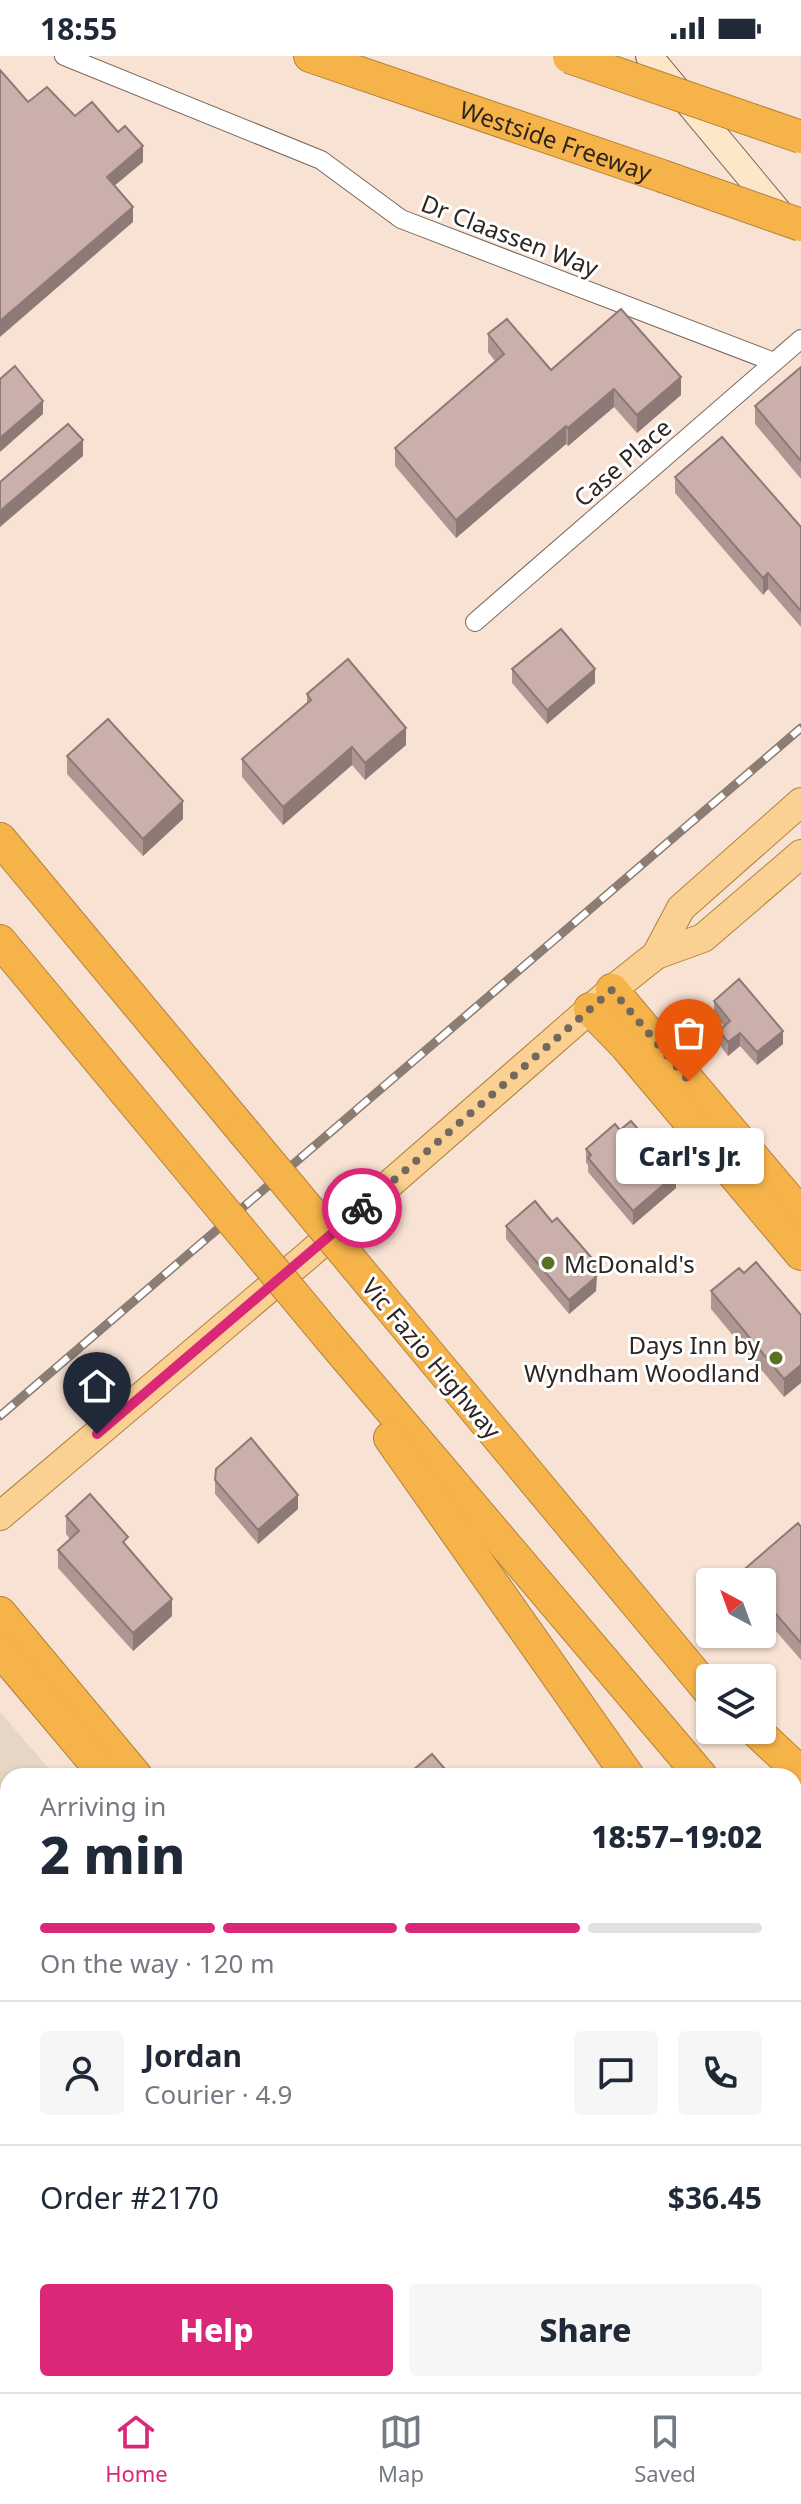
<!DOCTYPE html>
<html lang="en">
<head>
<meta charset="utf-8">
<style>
  :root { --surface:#fff; --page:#f6f6f7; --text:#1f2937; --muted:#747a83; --line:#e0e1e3; --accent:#db2777 }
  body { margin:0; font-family:"Noto Sans",sans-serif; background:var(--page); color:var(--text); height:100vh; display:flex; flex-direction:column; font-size:30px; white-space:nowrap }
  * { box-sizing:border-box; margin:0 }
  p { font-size:26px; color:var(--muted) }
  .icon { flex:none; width:44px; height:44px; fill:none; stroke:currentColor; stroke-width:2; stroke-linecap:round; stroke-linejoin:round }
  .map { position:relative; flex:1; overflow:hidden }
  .side { position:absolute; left:0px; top:1712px; width:802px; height:624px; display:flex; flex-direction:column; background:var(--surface); border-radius:24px 24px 0 0; box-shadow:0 2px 6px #0004 }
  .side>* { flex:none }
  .needle { width:52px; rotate:319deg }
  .tools { position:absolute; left:696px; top:1512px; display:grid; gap:16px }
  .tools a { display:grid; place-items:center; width:80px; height:80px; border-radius:8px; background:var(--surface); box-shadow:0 2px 6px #0004; font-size:40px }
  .pin { position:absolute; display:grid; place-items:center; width:68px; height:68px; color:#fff; margin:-82px -34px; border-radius:50% 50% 50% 0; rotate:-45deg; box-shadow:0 0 8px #0007 }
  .pin .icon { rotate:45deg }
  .courier { position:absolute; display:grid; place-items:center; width:80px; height:80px; margin:-40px; border:6px solid #db2777; border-radius:50%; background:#fff; color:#222; box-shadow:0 2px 10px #0007 }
  .bubble { position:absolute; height:56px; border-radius:8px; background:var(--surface); box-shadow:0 2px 6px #0004; font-size:26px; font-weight:800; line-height:56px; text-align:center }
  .summary em { font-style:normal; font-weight:800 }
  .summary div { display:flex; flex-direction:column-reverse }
  .summary { display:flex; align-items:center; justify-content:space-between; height:136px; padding:0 40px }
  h1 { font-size:52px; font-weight:800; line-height:60px }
  .bar { display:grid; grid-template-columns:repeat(4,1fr); gap:12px 8px; align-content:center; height:96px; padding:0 40px }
  .bar i { height:10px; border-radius:6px; background:var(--line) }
  .bar .current { background:var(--accent) }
  .bar p { grid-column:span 4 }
  .line { display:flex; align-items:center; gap:20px; padding:0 40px; border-top:2px solid var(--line) }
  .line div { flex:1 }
  .round { display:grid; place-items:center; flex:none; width:84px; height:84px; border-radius:8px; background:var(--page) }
  .action { display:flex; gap:16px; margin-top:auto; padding:16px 40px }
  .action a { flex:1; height:92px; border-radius:8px; background:var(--accent); color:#fff; font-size:32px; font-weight:800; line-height:92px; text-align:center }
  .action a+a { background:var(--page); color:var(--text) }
  .status { display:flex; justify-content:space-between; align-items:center; height:56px; padding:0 40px; background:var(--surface); direction:ltr }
  .status svg { height:22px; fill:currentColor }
  .tab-bar { display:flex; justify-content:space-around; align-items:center; height:112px; border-top:2px solid var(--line); background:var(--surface); font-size:22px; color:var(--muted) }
  .tab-bar a { display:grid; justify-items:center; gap:4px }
  .tab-bar .current { color:var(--accent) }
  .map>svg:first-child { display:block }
  .commercial { fill:#e6d6c5 }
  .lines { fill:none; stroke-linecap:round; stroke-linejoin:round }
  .street-casing { stroke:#7a6759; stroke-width:20 }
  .secondary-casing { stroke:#7a6759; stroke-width:28 }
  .primary-casing { stroke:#b0813b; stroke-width:30 }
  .highway-casing { stroke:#b0813b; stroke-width:34 }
  .street { stroke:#fff; stroke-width:18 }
  .secondary { stroke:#fce8c9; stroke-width:26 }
  .primary { stroke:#fad192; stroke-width:28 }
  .highway { stroke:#f6b34a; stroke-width:32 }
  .rail-casing { stroke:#8b7d73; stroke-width:9 }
  .rail { stroke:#fff; stroke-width:6; stroke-dasharray:18; stroke-linecap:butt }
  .highway-bridge-casing { stroke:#b0813b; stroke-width:34; stroke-linecap:butt }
  .highway-bridge { stroke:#f6b34a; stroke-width:32 }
  .wall { fill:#ae9692 }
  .shaded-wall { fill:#8d7a77 }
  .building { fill:#caafaa; stroke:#8d7a77; stroke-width:2 }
  .done { stroke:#74675e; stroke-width:8; stroke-dasharray:0 14.4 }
  .route { stroke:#db2777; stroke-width:10 }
  .poi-dot { fill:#5a7121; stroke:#fff; stroke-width:3 }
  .labels { text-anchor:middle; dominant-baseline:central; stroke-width:6; stroke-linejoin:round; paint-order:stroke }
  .street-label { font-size:24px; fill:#2d251f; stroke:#fff }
  .poi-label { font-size:24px; fill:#2d251f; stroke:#fff; text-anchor:start }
</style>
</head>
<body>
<div class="status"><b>18:55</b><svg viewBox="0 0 49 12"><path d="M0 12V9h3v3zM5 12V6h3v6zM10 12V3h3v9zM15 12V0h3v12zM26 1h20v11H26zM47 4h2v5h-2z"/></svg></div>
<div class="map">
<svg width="801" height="2336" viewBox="0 0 801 2336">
  <rect width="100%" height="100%" fill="#f8e2d3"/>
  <!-- commercial -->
  <polygon class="commercial" points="0,1656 55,1720 8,1720 8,2008 0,2014"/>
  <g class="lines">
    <!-- street casing -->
    <g class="street-casing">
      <g id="street">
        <polyline points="64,0 321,104 401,163 774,306"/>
        <polyline points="475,566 801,283"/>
      </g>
    </g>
    <!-- secondary casing -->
    <g class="secondary-casing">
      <polyline id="secondary" points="649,0 788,167"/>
    </g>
    <!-- primary casing -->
    <g class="primary-casing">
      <g id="primary">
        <polyline points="656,899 681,852 801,746"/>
        <polyline points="0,1460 306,1201 612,934 656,899 703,882 801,798"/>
      </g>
    </g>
    <!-- highway casing -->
    <g class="highway-casing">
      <g id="highway">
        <path id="s1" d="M310 0 662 120"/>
        <polyline points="0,783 244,1076"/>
        <polyline points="0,885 195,1120"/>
        <polyline points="612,934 801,1158"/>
        <polyline points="590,953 626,990 801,1198"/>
        <polyline points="379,1238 710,1636"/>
        <polyline points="328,1280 701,1720"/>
        <polyline points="390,1382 628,1720"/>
        <polyline points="0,1557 136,1720"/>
        <polyline points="0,1594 106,1720"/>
        <polyline points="755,1674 801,1717"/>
        <polyline points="794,1830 801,1838"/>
        <polyline points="794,2255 801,2256"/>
      </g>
    </g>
    <!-- street -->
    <use href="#street" class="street"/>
    <!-- secondary -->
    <use href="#secondary" class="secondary"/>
    <!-- primary -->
    <use href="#primary" class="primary"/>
    <!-- highway -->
    <use href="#highway" class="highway"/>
    <!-- rail casing -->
    <g class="rail-casing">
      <polyline id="rail" points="0,1360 801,672"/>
    </g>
    <!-- rail -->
    <use href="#rail" class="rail"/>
    <!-- highway-bridge casing -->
    <g class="highway-bridge-casing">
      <g id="highway-bridge">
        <polyline points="569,1 801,81"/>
        <polyline points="662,120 801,169"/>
        <polyline points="244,1076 379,1238"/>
        <polyline points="195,1120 328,1280"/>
      </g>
    </g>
    <!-- highway-bridge -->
    <use href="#highway-bridge" class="highway-bridge"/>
  </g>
  <!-- wall -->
  <g class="wall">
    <polygon points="488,278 551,314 681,339 637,377 614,351 568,390 566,388 456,482 395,410 395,392 495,305 488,296"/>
    <polygon points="801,311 801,423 755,368 755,350"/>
    <polygon points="675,421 801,471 801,571 768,533 763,539 675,437"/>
    <polygon points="512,613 595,627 547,668 512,627"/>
    <polygon points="307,638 406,689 365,724 352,709 283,769 242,721 242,703 307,647"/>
    <polygon points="67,700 183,763 143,800 67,718"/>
    <polygon points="714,945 783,988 757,1009 740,990 728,1000 719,988 719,975 724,970 714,958"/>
    <polygon points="620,1074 676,1132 633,1169 588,1116 588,1109 586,1107 586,1093"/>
    <polygon points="506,1170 597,1222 596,1235 569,1258 506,1183"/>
    <polygon points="744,1217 801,1259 784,1341 711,1253 711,1235"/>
    <polygon points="215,1424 298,1453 258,1488 215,1438"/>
    <polygon points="66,1460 128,1492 172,1560 133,1595 58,1512 58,1494 70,1483 66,1478"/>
    <polygon points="801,1471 801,1604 762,1559 762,1526 740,1526 740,1517"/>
    <polygon points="650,2328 794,2328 801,2336 682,2336"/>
  </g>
  <!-- shaded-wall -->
  <g class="shaded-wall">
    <polygon points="143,90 143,106 107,136 107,121"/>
    <polygon points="133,151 133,166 0,281 0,265"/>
    <polygon points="681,321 681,339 637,377 637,359"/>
    <polygon points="614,333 614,351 568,390 568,372"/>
    <polygon points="43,345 43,358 0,396 0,382"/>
    <polygon points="566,370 566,388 456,482 456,464"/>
    <polygon points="83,384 83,400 0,471 0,455"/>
    <polygon points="768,517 768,533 763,539 763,522"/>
    <polygon points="595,613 595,627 547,668 547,654"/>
    <polygon points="406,672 406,689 365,724 365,707"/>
    <polygon points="352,691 352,709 283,769 283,751"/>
    <polygon points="183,745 183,763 143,800 143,783"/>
    <polygon points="783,975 783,988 757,1009 757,996"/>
    <polygon points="740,977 740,990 728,1000 728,986"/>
    <polygon points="676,1118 676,1132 633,1169 633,1155"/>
    <polygon points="597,1208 596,1235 569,1258 569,1244 590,1214"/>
    <polygon points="801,1309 801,1327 784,1341 784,1323"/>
    <polygon points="298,1439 298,1453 258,1488 258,1474"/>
    <polygon points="172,1543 172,1560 133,1595 133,1577"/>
    <polygon points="8,1946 8,1964 0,1970 0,1952"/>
    <polygon points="616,2328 638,2328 638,2332 622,2336 603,2336 603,2331"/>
  </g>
  <!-- building -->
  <g class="building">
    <polygon points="0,14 28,46 47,31 75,60 92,46 118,76 125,70 143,90 107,121 133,151 0,265"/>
    <polygon points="621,253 681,321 637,359 614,333 568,372 566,370 456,464 395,392 504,298 488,278 507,263 551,314"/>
    <polygon points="15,310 43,345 0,382 0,323"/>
    <polygon points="801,311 801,405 755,350"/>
    <polygon points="68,368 83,384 0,455 0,426"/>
    <polygon points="722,381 801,471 801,555 768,517 763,522 675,421"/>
    <polygon points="561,573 595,613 547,654 512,613"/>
    <polygon points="348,603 406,672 365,707 352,691 283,751 242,703 311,644 307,638"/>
    <polygon points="108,663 183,745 143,783 67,700"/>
    <polygon points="739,923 783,975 757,996 740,977 728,986 719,975 730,965 714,945"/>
    <polygon points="631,1065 676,1118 633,1155 588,1102 591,1099 586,1093 615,1068 620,1074"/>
    <polygon points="535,1145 552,1166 557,1162 597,1208 590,1214 596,1221 569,1244 506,1170"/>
    <polygon points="756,1206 801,1259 801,1309 784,1323 711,1235 739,1212 744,1217"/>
    <polygon points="251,1382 298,1439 258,1474 215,1424 216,1413"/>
    <polygon points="90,1438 128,1481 123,1486 172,1543 133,1577 58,1494 79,1475 66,1460"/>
    <polygon points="798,1467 801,1471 801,1587 762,1542 762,1526 748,1526 740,1517"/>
    <polygon points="432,1698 451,1720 406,1720"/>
    <polygon points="8,1795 8,1946 0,1952 0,1802"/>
    <polygon points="794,2309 801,2312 801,2336 735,2336 705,2328 794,2328"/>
    <polygon points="546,2328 592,2328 599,2336 536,2336"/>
    <polygon points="602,2328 616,2328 603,2331"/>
  </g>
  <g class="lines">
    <!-- done -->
    <polyline class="done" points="362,1152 612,934 689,1025"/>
    <!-- route -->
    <polyline class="route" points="97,1378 362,1152"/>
  </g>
  <!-- markers -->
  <g class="poi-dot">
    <circle cx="548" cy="1207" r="8"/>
    <circle cx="776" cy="1302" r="8"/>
  </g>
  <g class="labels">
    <!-- street labels -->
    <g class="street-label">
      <text stroke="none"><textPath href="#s1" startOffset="260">Westside Freeway</textPath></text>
      <text transform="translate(510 179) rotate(21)">Dr Claassen Way</text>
      <text transform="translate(622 406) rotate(-41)">Case Place</text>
      <text transform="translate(432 1302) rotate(50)">Vic Fazio Highway</text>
    </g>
    <!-- poi labels -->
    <g class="poi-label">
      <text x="564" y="1207">McDonald's</text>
      <text x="760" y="1288" text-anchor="end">Days Inn by<tspan x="760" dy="28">Wyndham Woodland</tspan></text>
    </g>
  </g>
</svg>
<div class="tools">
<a><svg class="needle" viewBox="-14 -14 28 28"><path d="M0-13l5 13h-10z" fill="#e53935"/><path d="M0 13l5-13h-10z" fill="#747a83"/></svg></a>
<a><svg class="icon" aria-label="layers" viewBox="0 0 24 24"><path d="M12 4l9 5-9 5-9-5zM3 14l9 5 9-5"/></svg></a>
</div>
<div class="pin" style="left:689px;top:1025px;background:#ea580c"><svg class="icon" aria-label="bag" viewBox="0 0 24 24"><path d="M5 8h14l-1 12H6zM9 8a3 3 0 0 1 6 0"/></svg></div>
<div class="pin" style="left:97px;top:1378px;background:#1f2937"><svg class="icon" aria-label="home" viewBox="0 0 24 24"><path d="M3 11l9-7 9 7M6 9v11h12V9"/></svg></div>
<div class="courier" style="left:362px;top:1152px"><svg class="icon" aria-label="bike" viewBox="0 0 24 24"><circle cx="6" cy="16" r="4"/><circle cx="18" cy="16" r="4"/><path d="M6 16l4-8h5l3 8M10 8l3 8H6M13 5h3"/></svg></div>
<div class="bubble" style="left:616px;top:1072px;width:148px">Carl's Jr.</div>
<section class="side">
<div class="summary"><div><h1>2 min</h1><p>Arriving in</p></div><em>18:57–19:02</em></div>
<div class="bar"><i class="current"></i><i class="current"></i><i class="current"></i><i></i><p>On the way · 120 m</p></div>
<div class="line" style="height:144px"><a class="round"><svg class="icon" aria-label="person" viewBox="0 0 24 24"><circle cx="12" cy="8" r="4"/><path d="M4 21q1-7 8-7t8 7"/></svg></a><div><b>Jordan</b><p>Courier · 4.9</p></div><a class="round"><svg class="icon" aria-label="chat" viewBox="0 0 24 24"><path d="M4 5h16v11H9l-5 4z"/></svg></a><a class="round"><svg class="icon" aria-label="phone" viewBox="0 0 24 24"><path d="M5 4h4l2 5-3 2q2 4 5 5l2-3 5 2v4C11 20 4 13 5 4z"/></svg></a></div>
<div class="line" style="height:104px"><div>Order #2170</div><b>$36.45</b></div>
<div class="action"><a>Help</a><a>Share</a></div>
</section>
</div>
<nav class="tab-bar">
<a class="current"><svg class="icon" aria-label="home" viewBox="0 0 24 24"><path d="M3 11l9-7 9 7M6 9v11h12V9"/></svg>Home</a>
<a><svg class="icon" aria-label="map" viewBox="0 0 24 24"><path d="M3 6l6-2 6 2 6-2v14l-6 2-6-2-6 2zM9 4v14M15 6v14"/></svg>Map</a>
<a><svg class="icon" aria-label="saved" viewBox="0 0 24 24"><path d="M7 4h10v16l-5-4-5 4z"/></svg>Saved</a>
</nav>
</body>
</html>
